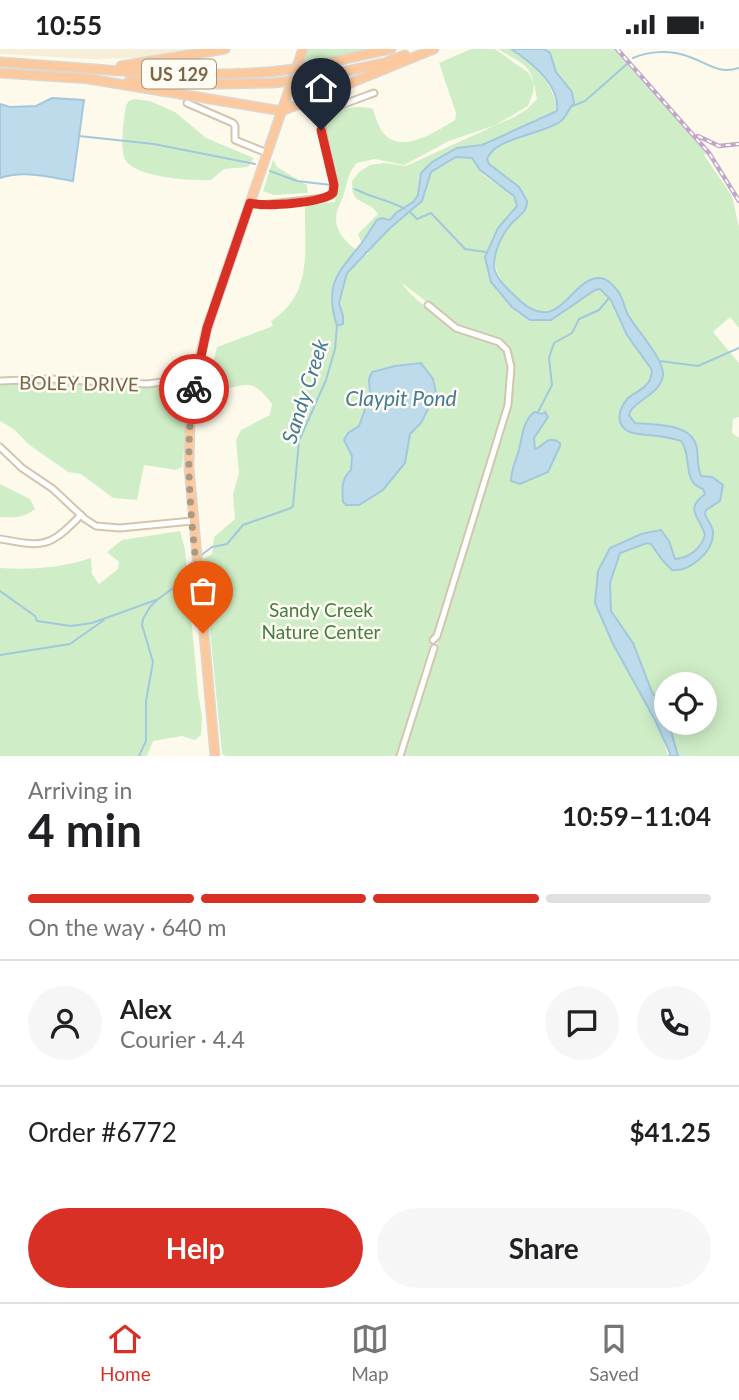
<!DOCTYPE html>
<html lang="en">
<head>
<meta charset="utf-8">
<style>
  :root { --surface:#fff; --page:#f6f6f6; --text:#202124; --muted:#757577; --line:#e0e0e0; --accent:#d93025 }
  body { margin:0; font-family:Lato,sans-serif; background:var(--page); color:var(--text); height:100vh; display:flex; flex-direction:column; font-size:26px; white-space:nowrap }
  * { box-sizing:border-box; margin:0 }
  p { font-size:23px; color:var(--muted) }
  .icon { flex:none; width:38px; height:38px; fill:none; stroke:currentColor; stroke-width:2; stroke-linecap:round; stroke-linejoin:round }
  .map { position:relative; height:707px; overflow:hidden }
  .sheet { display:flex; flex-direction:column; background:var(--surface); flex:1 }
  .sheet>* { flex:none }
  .fabs { position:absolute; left:654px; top:623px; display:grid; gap:14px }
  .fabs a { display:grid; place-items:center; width:63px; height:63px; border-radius:50%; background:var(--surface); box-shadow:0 4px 18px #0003; font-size:35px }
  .pin { position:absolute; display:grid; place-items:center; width:60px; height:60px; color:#fff; margin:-72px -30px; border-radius:50% 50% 50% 0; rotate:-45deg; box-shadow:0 0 7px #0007 }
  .pin .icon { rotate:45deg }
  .courier { position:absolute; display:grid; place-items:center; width:70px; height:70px; margin:-35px; border:5px solid #d93025; border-radius:50%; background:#fff; color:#222; box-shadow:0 2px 9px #0007 }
  .overview em { font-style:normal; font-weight:700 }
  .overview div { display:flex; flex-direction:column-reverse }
  .overview { display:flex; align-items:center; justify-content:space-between; height:119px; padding:0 28px }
  h1 { font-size:46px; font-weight:700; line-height:52px }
  .bar { display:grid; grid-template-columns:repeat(4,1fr); gap:10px 7px; align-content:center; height:84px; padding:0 28px }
  .bar i { height:9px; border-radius:5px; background:var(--line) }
  .bar .selected { background:var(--accent) }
  .bar p { grid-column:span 4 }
  .line { display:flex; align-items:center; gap:18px; padding:0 28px; border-top:2px solid var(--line) }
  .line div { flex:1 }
  .round { display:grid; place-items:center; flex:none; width:74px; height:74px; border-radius:37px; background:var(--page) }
  .action { display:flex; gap:14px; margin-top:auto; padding:14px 28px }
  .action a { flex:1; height:80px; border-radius:42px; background:var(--accent); color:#fff; font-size:28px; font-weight:700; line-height:80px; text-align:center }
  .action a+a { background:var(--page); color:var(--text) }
  .status { display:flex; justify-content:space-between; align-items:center; height:49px; padding:0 35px; background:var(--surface); direction:ltr }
  .status svg { height:19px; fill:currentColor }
  .menu { display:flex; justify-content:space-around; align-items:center; height:98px; border-top:2px solid var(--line); background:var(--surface); font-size:19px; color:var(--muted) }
  .menu a { display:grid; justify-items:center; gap:4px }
  .menu .selected { color:var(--accent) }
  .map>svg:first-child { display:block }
  .residential { fill:#f6eed8 }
  .green { fill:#cfeec7 }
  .water { fill:#bddbea; stroke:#a2c8dd; stroke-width:2 }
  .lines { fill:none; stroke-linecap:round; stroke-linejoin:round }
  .stream { stroke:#a2c8dd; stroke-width:2 }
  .minor-casing { stroke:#d3c5ae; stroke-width:9 }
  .highway-casing { stroke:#ddd7d0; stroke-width:11 }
  .minor { stroke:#fff; stroke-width:5 }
  .highway { stroke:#fcc99e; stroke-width:8 }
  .rail-casing { stroke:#c1a6cb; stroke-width:4.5 }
  .rail { stroke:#fffdf3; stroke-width:2; stroke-dasharray:5; stroke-linecap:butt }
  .highway-bridge-casing { stroke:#ddd7d0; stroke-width:11; stroke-linecap:butt }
  .highway-bridge { stroke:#fcc99e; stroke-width:8 }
  .done { stroke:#aa9a82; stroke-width:7; stroke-dasharray:0 12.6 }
  .route { stroke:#d93025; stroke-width:9 }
  .labels { text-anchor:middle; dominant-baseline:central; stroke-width:5; stroke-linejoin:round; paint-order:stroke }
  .shield { fill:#fffdf3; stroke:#a3937d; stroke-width:2 }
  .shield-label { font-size:18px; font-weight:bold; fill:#7c664a }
  .street-label { font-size:19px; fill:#7c664a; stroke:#fffdf3 }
  .park-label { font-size:19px; fill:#457d3e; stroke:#fffdf3 }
  .water-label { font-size:21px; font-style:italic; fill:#447a99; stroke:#fffdf3 }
</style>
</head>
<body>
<div class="status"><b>10:55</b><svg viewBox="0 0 49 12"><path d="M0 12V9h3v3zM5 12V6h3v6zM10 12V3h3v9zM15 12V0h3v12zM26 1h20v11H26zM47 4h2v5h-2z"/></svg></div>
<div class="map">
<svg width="739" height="707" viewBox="0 0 739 707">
  <rect width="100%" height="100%" fill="#fefaeb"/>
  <!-- residential -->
  <polygon class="residential" points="0,0 193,0 140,9 93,10 0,5"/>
  <!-- green -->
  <g class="green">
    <polygon points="307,0 380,0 309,14 303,12"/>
    <path d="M471 0H495L529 24 534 35 533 44 528 57 496 76 449 92 404 116 375 110 357 114C347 126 348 131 344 145 342 151 339 156 337 162 332 184 349 196 365 207L369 204 363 198 358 185 378 165C368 149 350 158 352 132L359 123 370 116 384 114 406 117 514 68 527 60 537 50C531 15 529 19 498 0 502 0 506 0 510 0 530 5 559 43 556 62L486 93 473 101C474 106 474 114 477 118 486 135 515 138 517 157L491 194 497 242 520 265 535 271H547L589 242 603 234 633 295 653 318 650 336C637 340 624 350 622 364L645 385 676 390 684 395 687 412 711 447 700 476 705 483 701 496 688 511 675 510 671 497 641 485 625 491 596 552 615 593 658 672 668 707H403L508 365C513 343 519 312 504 293L453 273 402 234C409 247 449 278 465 285 473 289 482 289 491 292 514 301 508 338 504 357L396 707H226L222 705 206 540H202L199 512 212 505 214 488 235 470 233 445 239 424 236 391 241 381 270 366 272 355C249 323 245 342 214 339L215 329 209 331 217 298 273 277 271 272C314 244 304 201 305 156L335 153C340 128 329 104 327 80 331 59 355 55 373 60 375 67 378 75 381 81 399 108 435 83 455 71L456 64 439 14Z"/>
    <path d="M544 0H615L707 104 704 106 732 147 739 178V279L730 268 713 283 739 314V368L733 370 732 384 739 389V707H678L670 678 671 674H705V635H667V665C649 643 644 617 632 592 627 581 615 572 611 561 605 546 610 516 621 504 626 497 644 494 651 495L663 512 691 517 705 503 712 491 705 465 706 461 714 456 720 433 712 428 701 427C697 418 698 410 697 400 693 375 653 376 635 374L629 366C636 350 656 346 662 331 670 308 631 286 625 267 618 247 625 246 605 230 600 231 593 231 589 232 572 240 566 261 545 262 532 263 524 257 516 249 482 217 493 192 524 162L519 138 489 115 483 99 558 74 574 54 572 43 556 23 550 4Z"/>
    <path d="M134 50 150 52 175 63 206 89 254 109 248 118 224 120 211 131C192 132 139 129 126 112 119 102 124 68 126 56L129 52Z"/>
    <polygon points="273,111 277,118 307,136 308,144 274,146 263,142"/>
    <polygon points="184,328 189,328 191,331 182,418 176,421 144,416 137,451 113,449 81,425 68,423 28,395 15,381 0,372 0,334 48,332 142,337 154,337"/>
    <path d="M0 435 30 450 35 460C23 469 15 469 0 468Z"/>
    <path d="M180 482 185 501 198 643 202 668 201 686 195 691 182 687 153 692 147 707H0V519C32 521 60 519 91 509L92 525 99 535 118 520 119 513 107 503 122 491Z"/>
  </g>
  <!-- water -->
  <g class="water">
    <path d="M511 0H544L550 4 556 23 572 43 574 54C568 60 567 67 561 72 543 86 495 88 487 110L489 115 519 138 527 152C527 163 520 166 513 173 502 184 491 207 495 222 499 233 507 239 515 247 560 293 570 226 601 229 607 230 614 237 618 242 623 249 624 258 628 266 637 281 664 310 663 326 661 343 641 349 631 361L629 366 635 374C654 376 693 373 697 400 698 409 697 417 701 427L712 428 723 436 720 452 706 461 705 465C707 473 714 476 713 486 712 504 689 523 672 521L663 512 651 495 647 494 620 504 610 534 611 562 633 594 652 643 667 665V674H671L670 678 678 707H669L670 704 655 671 613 595 595 554 598 522 610 499 641 485 661 481 669 492 675 510C689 509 701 500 705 486 701 469 683 461 705 445L703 440C681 433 693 407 681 392 666 387 653 387 638 385 616 382 615 364 628 349 634 344 641 342 646 336 651 332 651 327 652 321L627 286 611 251 600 240 595 241 551 271H530L512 258 491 233 485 208 498 179 517 157 514 147 480 121 472 109 456 108 431 123 422 152 389 180 347 224 339 254 343 267V275L337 277C324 236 337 225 361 195 367 187 371 179 377 171L382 169 390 171 396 164 413 153 418 146 421 124 432 113 457 99 482 96 557 62C560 36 531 13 511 0Z"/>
    <path d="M52 49 84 51 73 132C48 128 24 121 0 129V55L10 58 36 57Z"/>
    <path d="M421 314 433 330 436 344 421 374 410 385 405 414 383 441 359 456H346L343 453C342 440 341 430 351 421L352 407 344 391 348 384 359 377 370 346 369 330 372 323 395 317Z"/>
    <path d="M534 363 542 365 545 363 548 368 534 389 535 400C544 398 547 385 560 394V397L548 423 520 435 511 432C511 421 515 414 518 404 523 389 521 375 534 363Z"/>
  </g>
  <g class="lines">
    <!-- stream -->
    <g class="stream">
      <path d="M633 9C649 2 670 1 687 7 707 13 717 26 739 19"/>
      <polyline points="570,58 585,52 627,15"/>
      <polyline points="79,87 154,95 255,115"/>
      <polyline points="270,122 297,132 331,136"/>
      <path d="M355 140C372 149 389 151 405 160"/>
      <polyline points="410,163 417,170 431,164 465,200 486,203"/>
      <polyline points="660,312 698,317 739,299"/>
      <polyline points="538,363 552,336 549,309 554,294 572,284 579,270 599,261 609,249"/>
      <polyline points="200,507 212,498 227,495 243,476 291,459 293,457 299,392 326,331 335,300 337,276"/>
      <polyline points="0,542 35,567 37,572 71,577 92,574 156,551"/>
      <polyline points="0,606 70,595 104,571"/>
      <polyline points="139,707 146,692 146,652 153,613 142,576 143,570 150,558 157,551 180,534 185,520 193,513"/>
    </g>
    <!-- minor casing -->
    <g class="minor-casing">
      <g id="minor">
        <polyline points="187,54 233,74 235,77 235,91 267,104"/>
        <path d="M250 154 261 156 324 149 331 146C336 138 334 133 332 125 318 61 311 67 374 44"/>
        <polyline points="428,256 456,279 499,293 507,301 511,318 508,356 437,587 433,591"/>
        <polyline points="0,332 50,330 147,335 162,333 197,320"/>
        <polyline points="0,398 22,419 53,440 85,470 96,477 120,479 192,472"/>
        <path d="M0 490C44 498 49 499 81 466"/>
        <polyline points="400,707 434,599"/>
      </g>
    </g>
    <!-- highway casing -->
    <g class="highway-casing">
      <g id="highway">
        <path d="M0 13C92 19 186 31 278 22"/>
        <polyline points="121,17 225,0"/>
        <polyline points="309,18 391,0"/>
        <polyline points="0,24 92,30"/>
        <polyline points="89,30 282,62 434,0"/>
        <polyline points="309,30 384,14 405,6"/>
        <polyline points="129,32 221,35 273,34"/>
        <polyline points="215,707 189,418 190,366 197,320 207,279 303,0"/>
      </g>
    </g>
    <!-- minor -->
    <use href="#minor" class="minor"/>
    <!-- highway -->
    <use href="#highway" class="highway"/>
    <!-- rail casing -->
    <g class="rail-casing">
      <g id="rail">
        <polyline points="617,0 709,104 739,152"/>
        <polyline points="698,87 719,97 739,95"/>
      </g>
    </g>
    <!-- rail -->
    <use href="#rail" class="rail"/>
    <!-- highway-bridge casing -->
    <g class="highway-bridge-casing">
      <g id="highway-bridge">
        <polyline points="278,22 309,18"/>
        <polyline points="273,34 309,30"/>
      </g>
    </g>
    <!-- highway-bridge -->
    <use href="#highway-bridge" class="highway-bridge"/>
  </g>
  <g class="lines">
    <!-- done -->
    <path class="done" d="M194 340C181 421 196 503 203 584"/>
    <!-- route -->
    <path class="route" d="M194 340 207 279 250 154C266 158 322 154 333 144L334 136 321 81"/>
  </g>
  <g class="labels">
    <!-- shield labels -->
    <rect class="shield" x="142" y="10.5" width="74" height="29" rx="5"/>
    <g class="shield-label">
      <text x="179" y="25">US 129</text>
    </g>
    <!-- street labels -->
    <g class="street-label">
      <text transform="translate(79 334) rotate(1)">BOLEY DRIVE</text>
    </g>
    <!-- park labels -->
    <g class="park-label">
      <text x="321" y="560">Sandy Creek<tspan x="321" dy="22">Nature Center</tspan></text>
    </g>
    <!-- water labels -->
    <g class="water-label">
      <text transform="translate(304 342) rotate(-72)">Sandy Creek</text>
      <text x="401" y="348">Claypit Pond</text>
    </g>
  </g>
</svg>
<div class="fabs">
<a><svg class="icon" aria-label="locate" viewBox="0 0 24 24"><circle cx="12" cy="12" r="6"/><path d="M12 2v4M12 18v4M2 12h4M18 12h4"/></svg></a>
</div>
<div class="pin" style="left:203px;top:584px;background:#ea580c"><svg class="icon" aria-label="bag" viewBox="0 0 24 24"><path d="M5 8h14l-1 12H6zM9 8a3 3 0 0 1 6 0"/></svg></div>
<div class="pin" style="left:321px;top:81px;background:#1f2937"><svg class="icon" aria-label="home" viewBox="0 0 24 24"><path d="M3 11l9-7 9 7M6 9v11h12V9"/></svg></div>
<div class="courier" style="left:194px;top:340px"><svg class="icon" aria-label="bike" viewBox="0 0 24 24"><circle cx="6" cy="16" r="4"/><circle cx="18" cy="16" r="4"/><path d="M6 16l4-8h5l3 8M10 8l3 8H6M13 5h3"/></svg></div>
</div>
<section class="sheet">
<div class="overview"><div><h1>4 min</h1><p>Arriving in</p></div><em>10:59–11:04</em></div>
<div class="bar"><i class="selected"></i><i class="selected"></i><i class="selected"></i><i></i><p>On the way · 640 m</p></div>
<div class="line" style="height:126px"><a class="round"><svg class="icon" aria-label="person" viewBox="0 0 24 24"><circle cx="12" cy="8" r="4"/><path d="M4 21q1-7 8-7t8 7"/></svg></a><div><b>Alex</b><p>Courier · 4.4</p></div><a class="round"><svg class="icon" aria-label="chat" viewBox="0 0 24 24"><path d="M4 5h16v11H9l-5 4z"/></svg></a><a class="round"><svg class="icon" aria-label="phone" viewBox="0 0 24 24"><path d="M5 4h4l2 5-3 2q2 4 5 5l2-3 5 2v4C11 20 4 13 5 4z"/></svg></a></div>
<div class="line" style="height:91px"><div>Order #6772</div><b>$41.25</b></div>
<div class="action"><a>Help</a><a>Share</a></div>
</section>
<nav class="menu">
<a class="selected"><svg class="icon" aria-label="home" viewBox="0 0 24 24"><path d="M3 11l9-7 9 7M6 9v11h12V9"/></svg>Home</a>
<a><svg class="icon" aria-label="map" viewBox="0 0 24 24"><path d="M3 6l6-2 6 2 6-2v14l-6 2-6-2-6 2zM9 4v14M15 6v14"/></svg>Map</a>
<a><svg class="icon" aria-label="saved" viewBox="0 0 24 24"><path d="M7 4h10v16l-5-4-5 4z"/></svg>Saved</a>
</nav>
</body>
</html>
